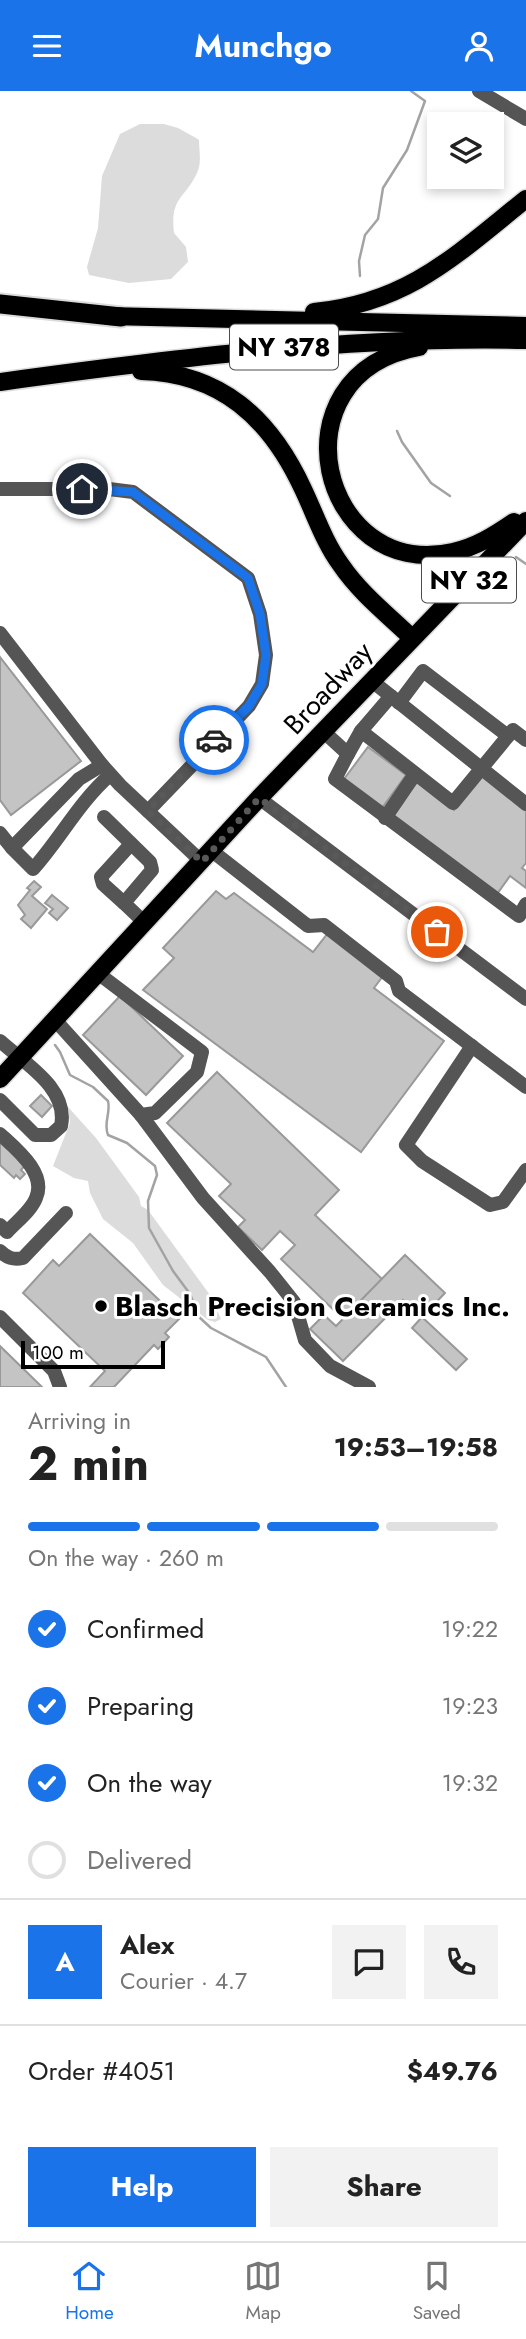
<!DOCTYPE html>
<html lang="en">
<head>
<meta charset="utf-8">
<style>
  :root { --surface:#fff; --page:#f2f2f2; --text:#222; --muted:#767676; --line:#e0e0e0; --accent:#1a73e8 }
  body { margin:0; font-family:Jost,sans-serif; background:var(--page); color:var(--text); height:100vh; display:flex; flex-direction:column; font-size:26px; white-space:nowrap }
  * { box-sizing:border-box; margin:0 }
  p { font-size:23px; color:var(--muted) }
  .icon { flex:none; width:38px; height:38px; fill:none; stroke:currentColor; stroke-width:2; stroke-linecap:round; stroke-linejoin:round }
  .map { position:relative; height:1296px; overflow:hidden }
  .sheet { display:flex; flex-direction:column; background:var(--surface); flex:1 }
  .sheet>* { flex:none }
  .fabs { position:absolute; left:427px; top:21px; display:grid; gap:14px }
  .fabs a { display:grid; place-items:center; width:77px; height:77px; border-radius:0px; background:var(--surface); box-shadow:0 4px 10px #0003; font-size:35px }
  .scale { position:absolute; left:21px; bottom:18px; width:144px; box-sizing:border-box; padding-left:7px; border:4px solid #000; border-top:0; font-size:19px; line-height:24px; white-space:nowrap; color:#000; -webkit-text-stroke:5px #fff; paint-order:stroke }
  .pin { position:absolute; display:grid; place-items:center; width:60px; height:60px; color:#fff; margin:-30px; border:4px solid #fff; border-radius:50%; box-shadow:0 2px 7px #0007 }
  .courier { position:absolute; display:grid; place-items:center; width:70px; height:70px; margin:-35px; border:5px solid #1a73e8; border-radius:50%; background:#fff; color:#222; box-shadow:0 2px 9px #0007 }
  .overview em { font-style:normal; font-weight:700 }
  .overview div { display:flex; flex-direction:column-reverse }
  .overview { display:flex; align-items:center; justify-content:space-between; height:119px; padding:0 28px }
  h1 { font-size:46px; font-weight:700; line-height:52px }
  .bar { display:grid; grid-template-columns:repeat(4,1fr); gap:10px 7px; align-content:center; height:84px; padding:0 28px }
  .bar i { height:9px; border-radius:5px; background:var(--line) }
  .bar .selected { background:var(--accent) }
  .bar p { grid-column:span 4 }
  .line { display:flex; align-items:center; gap:18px; padding:0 28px; border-top:2px solid var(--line) }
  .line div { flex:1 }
  .round { display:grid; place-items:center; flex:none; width:74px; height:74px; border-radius:0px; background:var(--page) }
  ol { padding:0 28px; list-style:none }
  li { display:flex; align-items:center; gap:21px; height:77px }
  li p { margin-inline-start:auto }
  li .icon { padding:7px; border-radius:50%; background:var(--accent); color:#fff; stroke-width:4 }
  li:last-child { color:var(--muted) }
  li i { width:38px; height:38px; border:4px solid var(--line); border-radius:50% }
  .primary-button { display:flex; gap:14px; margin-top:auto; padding:14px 28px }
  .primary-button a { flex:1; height:80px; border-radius:0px; background:var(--accent); color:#fff; font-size:28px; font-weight:700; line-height:80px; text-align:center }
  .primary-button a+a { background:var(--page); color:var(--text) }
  header { display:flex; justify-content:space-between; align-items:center; height:91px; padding:0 28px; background:var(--accent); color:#fff; font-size:32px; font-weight:700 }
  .dock { display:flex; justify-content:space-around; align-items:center; height:98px; border-top:2px solid var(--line); background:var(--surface); font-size:19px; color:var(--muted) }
  .dock a { display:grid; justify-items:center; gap:4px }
  .dock .selected { color:var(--accent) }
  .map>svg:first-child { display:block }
  .green { fill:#dcdcdc }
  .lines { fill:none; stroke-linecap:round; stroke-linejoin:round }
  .stream { stroke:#a3a3a3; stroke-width:2.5 }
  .building { fill:#c4c4c4; stroke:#999; stroke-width:2 }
  .major-casing { stroke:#dbdbdb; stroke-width:21 }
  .highway-casing { stroke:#dbdbdb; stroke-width:23 }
  .minor { stroke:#555; stroke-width:14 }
  .major { stroke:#000; stroke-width:18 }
  .highway { stroke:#000; stroke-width:19 }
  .done { stroke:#595959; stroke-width:7; stroke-dasharray:0 12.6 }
  .route { stroke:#1a73e8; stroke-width:9 }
  .poi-dot { fill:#000; stroke:#fff; stroke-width:2.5 }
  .labels { text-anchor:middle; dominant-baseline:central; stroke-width:6; stroke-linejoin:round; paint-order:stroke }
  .shield { fill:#fff; stroke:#4c4c4c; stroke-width:2 }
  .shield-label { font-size:26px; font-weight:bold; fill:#000 }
  .street-label { font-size:28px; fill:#000; stroke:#fff }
  .poi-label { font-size:28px; font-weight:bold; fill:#000; stroke:#fff; text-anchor:start }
</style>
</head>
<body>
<header><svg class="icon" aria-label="menu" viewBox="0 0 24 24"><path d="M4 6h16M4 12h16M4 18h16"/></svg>Munchgo<svg class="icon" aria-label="person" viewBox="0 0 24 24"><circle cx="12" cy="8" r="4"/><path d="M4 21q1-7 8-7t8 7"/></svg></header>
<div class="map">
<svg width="526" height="1296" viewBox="0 0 526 1296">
  <rect width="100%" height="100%" fill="#fff"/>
  <!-- green -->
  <g class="green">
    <path d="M140 33H164L178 37 196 47 199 49C199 59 202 72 197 82 184 109 170 106 174 142L186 156 188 171 171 188 129 192 89 184 87 176 98 137 102 85 120 43Z"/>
    <polygon points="68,1016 96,1047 139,1106 141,1115 148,1119 210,1204 221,1228 215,1231 208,1229 163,1194 133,1152 103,1128 90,1102 88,1090 74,1087 53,1075 70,1032"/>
  </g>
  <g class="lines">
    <!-- stream -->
    <g class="stream">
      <polyline points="360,185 359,170 365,144 378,128 383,97 407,59 425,10 411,0"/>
      <polyline points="397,340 402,351 431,392 450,405"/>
      <polyline points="516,466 526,473"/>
      <path d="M55 954 60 961 70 984 93 996 108 1010C111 1022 103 1032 108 1044L127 1052 155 1075 157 1084 148 1110 149 1137 173 1180 190 1203 199 1226 211 1237 266 1266 286 1296"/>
    </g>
  </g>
  <!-- building -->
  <g class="building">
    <polygon points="0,566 81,670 11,724 0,709"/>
    <polygon points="368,656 406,684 382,717 344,688"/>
    <polygon points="480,684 526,718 526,772 522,777 526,780 526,797 510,785 497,803 392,725 417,691 454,719"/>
    <polygon points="34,790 41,796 32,805 47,818 31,837 21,828 25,824 18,814 30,799 27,797"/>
    <polygon points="216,800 226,808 234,802 313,861 328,842 383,885 374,897 444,950 361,1061 143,899 174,867 163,857"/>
    <polygon points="52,804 68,817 57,829 49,822 53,818 45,812"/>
    <polygon points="120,905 183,965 146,1004 83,944"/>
    <polygon points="217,981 339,1099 315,1124 382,1188 343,1228 281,1168 295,1154 280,1140 262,1159 238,1136 245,1129 219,1105 231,1093 167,1032"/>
    <polygon points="41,1004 52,1015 42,1026 30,1015"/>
    <polygon points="0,1051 26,1073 21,1079 25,1083 20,1088 16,1084 14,1087 0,1074"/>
    <polygon points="90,1143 179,1228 165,1242 169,1246 158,1258 154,1254 114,1296 90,1296 105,1280 23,1202 53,1169 59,1175"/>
    <polygon points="405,1164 445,1202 421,1227 403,1209 343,1270 310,1238 324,1224 336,1235"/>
    <polygon points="422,1226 467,1268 456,1279 412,1237"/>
    <polygon points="0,1255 42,1296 0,1296"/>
  </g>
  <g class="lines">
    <!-- major casing -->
    <g class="major-casing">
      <g id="major">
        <path d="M314 221C408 212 456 164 526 108"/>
        <polyline points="108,225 526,235"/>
        <path d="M419 256C270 283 320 491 453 461 476 456 495 444 514 431"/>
        <path d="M141 280C221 282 270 327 303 398 315 423 324 451 341 474 360 502 388 524 412 547"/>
        <path d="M0 291C175 267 349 245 526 249"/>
        <polyline points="0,988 259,707 526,430"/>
      </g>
    </g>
    <!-- highway casing -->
    <g class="highway-casing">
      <polyline id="highway" points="0,213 121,226"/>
    </g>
    <!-- minor -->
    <g class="minor">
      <polyline points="479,0 526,28"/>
      <polyline points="0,398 109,398 133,401 248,487 260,523 266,564 262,593 249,615 148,720"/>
      <polyline points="0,542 102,674 120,694 202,771"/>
      <polyline points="372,590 526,713"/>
      <polyline points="399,612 423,580 508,645"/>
      <polyline points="323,640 348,663 361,640 391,605"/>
      <polyline points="361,640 453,712 513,639 526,649"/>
      <polyline points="348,663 335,688 519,825 526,813"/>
      <path d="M102 674 79 688 12 757 33 778C60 748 79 711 110 684"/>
      <polyline points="259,707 526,908"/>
      <polyline points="104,726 150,771 152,779 124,812 145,832"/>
      <polyline points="385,727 415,683"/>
      <polyline points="0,742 12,757"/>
      <polyline points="212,760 308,835 324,834 396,890 399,900 526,996"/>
      <polyline points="124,812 103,793 101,786 131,753"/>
      <polyline points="56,930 141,1024 155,1022 197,981 202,961 99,883"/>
      <path d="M0 950C24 972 69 997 61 1035L51 1044H35L0 1009"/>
      <polyline points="472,955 406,1054 422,1070 490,1114 503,1111 526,1079"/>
      <polyline points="141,1024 203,1107 270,1181 294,1211 305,1249 330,1275 369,1296"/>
      <path d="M0 1043C16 1058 47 1082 36 1107 31 1120 16 1131 7 1141L0 1134"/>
      <path d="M0 1160C7 1167 13 1169 23 1167L66 1122"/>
      <polyline points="0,1226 54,1280 60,1296"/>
    </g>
    <!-- major -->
    <use href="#major" class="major"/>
    <!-- highway -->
    <use href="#highway" class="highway"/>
  </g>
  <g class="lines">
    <!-- done -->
    <polyline class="done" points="214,649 148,720 202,771 259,707 437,841"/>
    <!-- route -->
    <polyline class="route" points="82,398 133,401 248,487 260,523 266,564 262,593 249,615 214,649"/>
  </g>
  <!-- markers -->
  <circle class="poi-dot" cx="101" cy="1215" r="7"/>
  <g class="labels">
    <!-- shield labels -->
    <g class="shield">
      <rect x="230" y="233.5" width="108" height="45" rx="5"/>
      <rect x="422" y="466.5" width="94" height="45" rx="5"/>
    </g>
    <g class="shield-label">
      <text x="284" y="256">NY 378</text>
      <text x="469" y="489">NY 32</text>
    </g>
    <!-- street labels -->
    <g class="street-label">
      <text transform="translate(328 597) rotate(-47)">Broadway</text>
    </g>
    <!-- poi labels -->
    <g class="poi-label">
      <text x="115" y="1215">Blasch Precision Ceramics Inc.</text>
    </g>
  </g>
</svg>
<div class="fabs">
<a><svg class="icon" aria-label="layers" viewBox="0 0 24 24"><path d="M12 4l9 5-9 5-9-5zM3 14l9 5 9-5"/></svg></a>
</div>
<div class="scale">100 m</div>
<div class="pin" style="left:437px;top:841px;background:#ea580c"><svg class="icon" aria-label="bag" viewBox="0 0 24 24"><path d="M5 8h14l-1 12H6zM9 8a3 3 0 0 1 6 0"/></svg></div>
<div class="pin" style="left:82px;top:398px;background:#1f2937"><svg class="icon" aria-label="home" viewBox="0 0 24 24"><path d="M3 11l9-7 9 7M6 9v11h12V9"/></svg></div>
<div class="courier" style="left:214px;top:649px"><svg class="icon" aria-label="car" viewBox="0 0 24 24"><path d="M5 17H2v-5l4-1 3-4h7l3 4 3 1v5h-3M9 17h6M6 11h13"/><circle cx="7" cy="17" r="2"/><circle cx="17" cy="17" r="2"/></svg></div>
</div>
<section class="sheet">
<div class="overview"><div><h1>2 min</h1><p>Arriving in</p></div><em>19:53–19:58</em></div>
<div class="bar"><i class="selected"></i><i class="selected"></i><i class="selected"></i><i></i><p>On the way · 260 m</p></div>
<ol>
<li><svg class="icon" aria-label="check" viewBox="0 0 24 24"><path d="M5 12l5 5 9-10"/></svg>Confirmed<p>19:22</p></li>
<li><svg class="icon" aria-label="check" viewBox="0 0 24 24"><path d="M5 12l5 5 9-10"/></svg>Preparing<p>19:23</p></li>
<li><svg class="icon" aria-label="check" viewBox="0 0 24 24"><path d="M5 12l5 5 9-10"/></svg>On the way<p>19:32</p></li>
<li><i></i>Delivered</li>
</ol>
<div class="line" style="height:126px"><b class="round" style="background:var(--accent);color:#fff">A</b><div><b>Alex</b><p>Courier · 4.7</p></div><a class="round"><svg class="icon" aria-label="chat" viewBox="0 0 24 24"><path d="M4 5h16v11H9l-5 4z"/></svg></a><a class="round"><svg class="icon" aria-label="phone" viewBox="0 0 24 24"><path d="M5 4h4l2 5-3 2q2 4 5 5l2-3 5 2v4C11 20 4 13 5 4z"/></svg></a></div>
<div class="line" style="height:91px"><div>Order #4051</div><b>$49.76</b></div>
<div class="primary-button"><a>Help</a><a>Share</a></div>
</section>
<nav class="dock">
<a class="selected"><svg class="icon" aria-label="home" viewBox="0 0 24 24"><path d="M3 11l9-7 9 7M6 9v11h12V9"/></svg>Home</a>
<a><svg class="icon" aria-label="map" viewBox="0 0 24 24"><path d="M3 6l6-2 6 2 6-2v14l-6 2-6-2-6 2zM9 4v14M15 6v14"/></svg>Map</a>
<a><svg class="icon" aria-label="saved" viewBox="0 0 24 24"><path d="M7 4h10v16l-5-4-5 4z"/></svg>Saved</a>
</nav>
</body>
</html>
